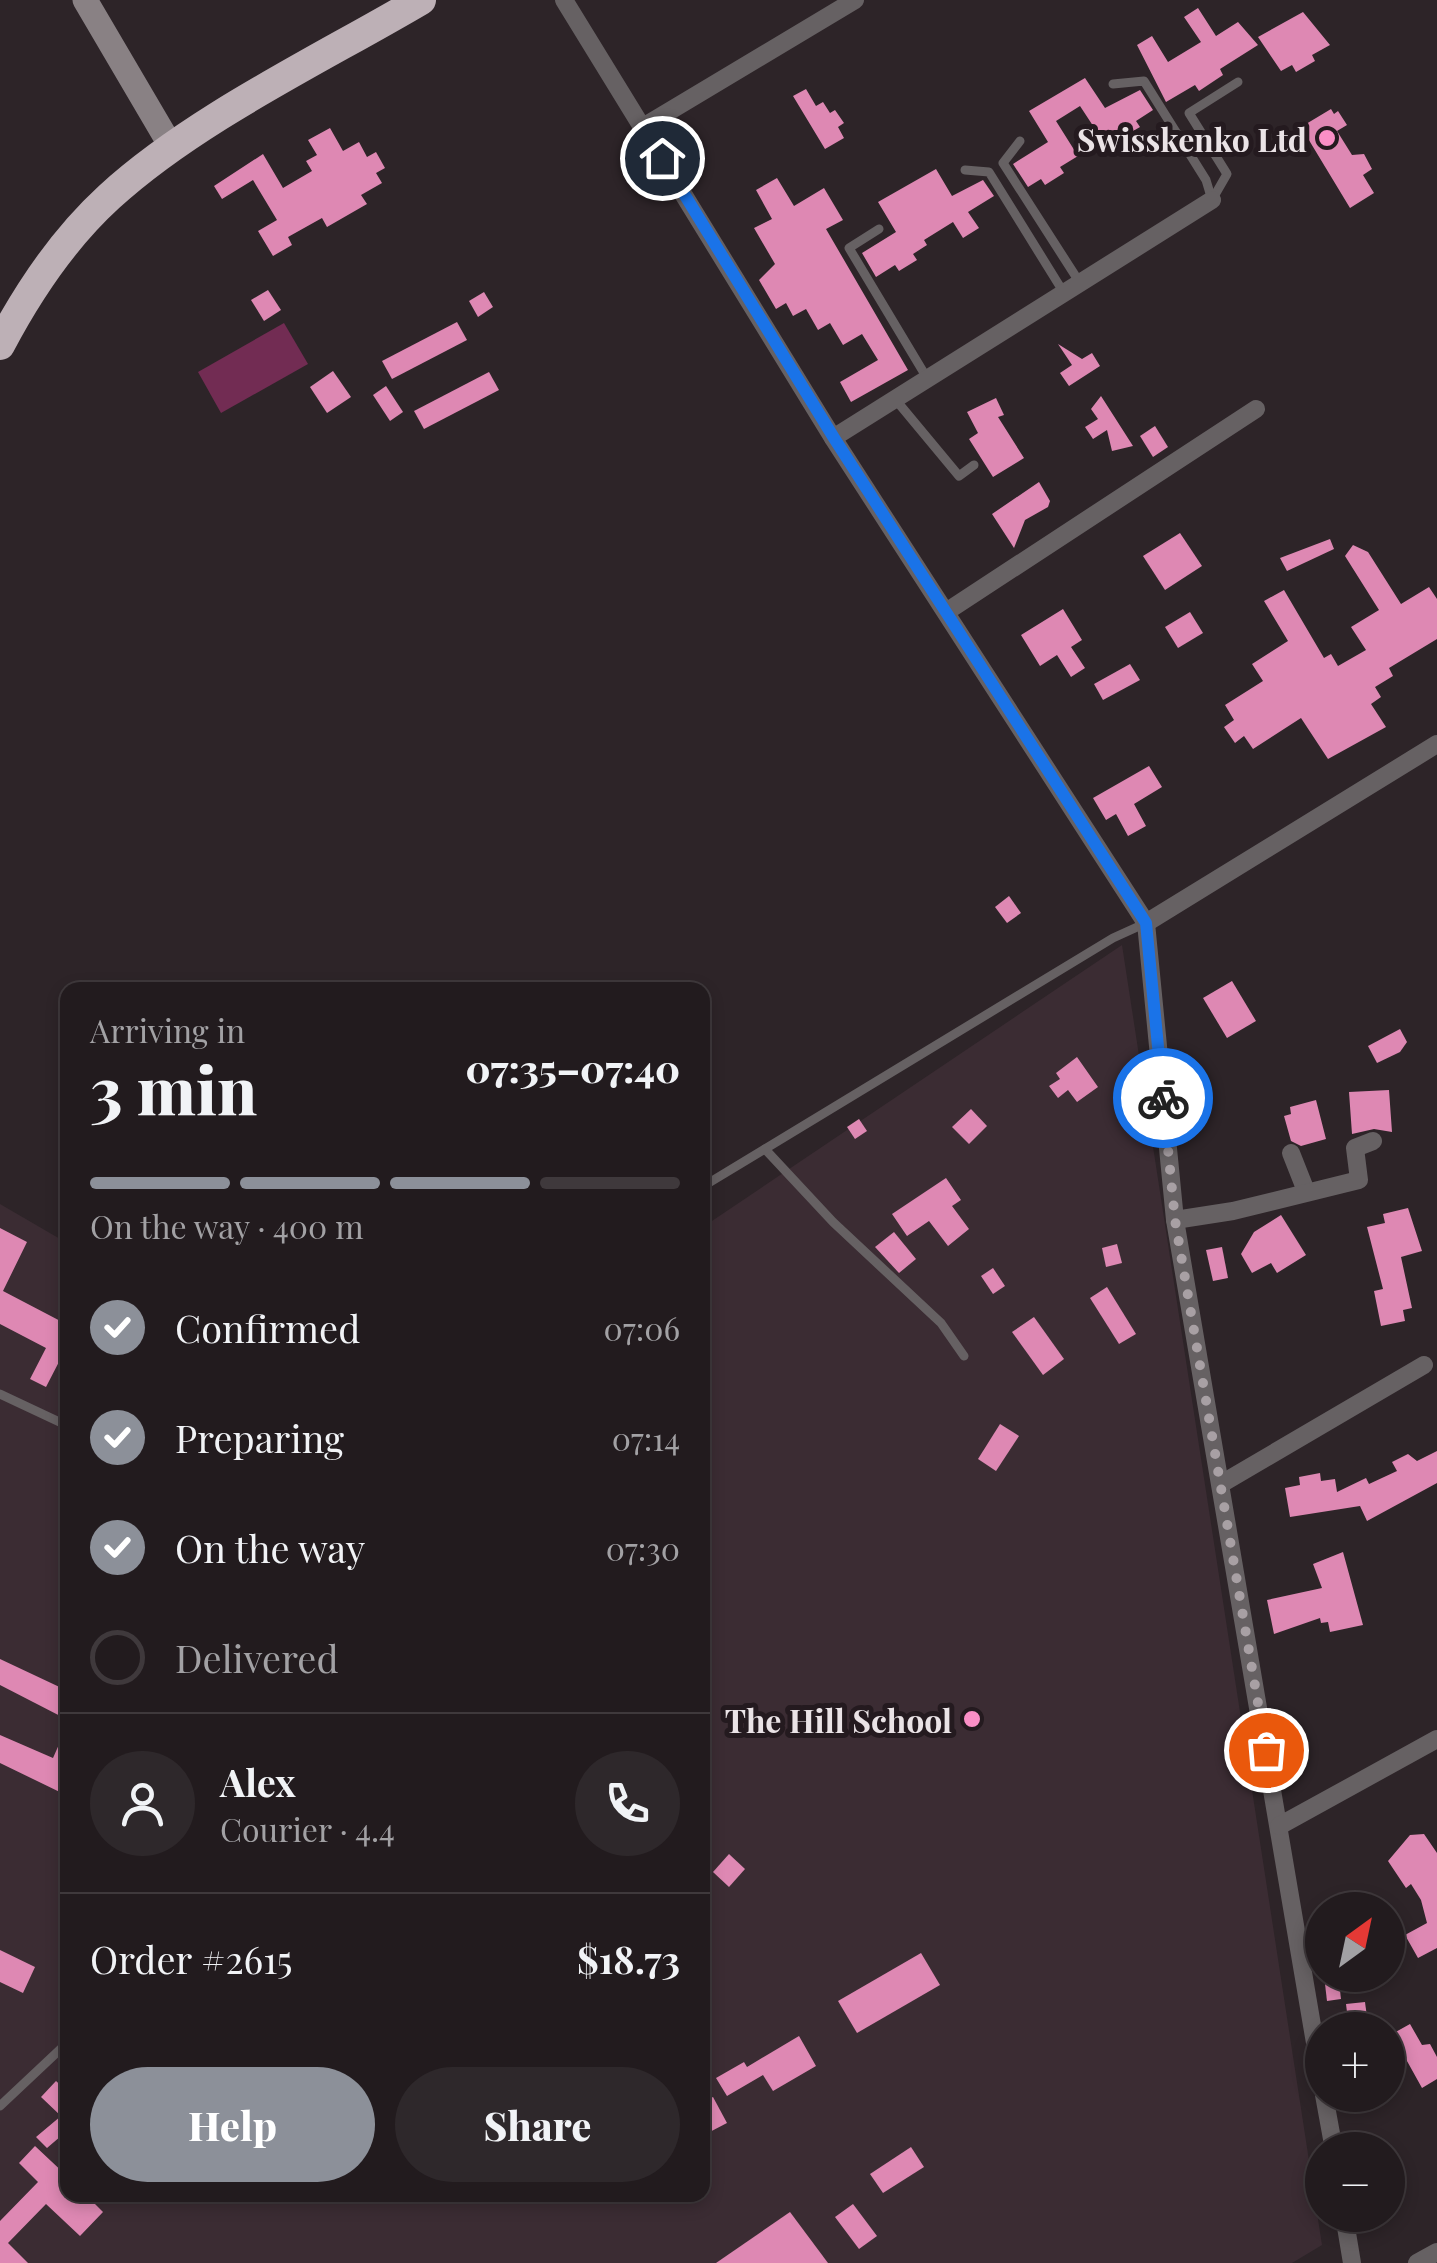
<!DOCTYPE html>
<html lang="en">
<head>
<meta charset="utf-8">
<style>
  :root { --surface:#221b1e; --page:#2e282b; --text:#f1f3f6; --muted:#a2a1a4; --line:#3f393c; --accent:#8c9099 }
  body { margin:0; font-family:"Playfair Display",serif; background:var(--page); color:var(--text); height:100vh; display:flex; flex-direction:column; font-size:38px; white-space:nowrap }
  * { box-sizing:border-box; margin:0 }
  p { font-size:32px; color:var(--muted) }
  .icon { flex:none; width:55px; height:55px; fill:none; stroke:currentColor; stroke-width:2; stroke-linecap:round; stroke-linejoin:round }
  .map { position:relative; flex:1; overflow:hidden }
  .side { position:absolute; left:60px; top:982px; width:650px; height:1220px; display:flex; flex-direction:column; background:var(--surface); border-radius:20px; box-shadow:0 5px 15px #0003,0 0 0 2px var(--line) }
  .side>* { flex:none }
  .needle { width:65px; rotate:33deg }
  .controls { position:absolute; left:1305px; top:1892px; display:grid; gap:20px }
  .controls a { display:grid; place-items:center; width:100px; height:100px; border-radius:50%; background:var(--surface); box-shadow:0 5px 15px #0003,0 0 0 2px var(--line); font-size:50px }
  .pin { position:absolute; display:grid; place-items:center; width:85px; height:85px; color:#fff; margin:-42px; border:5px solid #fff; border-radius:50%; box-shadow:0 2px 10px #0007 }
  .courier { position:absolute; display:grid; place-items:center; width:100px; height:100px; margin:-50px; border:8px solid #1a73e8; border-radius:50%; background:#fff; color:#222; box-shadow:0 2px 12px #0007 }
  .headline em { font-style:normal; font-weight:800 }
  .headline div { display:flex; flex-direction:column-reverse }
  .headline { display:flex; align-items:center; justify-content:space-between; height:170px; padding:0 30px }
  h1 { font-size:65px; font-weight:800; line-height:75px }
  .bar { display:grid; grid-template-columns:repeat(4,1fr); gap:15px 10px; align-content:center; height:120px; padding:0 30px }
  .bar i { height:12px; border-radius:8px; background:var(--line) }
  .bar .active { background:var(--accent) }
  .bar p { grid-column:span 4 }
  .line { display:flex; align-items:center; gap:25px; padding:0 30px; border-top:2px solid var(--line) }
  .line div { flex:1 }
  .round { display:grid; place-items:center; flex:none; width:105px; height:105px; border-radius:52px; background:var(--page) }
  ol { padding:0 30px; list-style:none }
  li { display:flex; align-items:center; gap:30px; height:110px }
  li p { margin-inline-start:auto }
  li .icon { padding:10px; border-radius:50%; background:var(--accent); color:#fff; stroke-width:4 }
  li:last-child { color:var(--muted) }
  li i { width:55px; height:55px; border:5px solid var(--line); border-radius:50% }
  .action { display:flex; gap:20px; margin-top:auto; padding:20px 30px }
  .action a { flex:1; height:115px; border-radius:60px; background:var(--accent); color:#fff; font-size:40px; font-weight:800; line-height:115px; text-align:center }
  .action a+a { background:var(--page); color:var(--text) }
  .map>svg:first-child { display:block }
  .built { fill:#3b2c33 }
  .green { fill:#722c53 }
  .building { fill:#de88b3 }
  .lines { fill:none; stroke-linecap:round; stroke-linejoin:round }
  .lane { stroke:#666163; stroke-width:9 }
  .street { stroke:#666163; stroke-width:18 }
  .secondary { stroke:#898184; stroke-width:25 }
  .highway { stroke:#bdb0b6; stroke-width:30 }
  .done { stroke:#a8a0a4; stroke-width:10; stroke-dasharray:0 18 }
  .route { stroke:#1a73e8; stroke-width:12 }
  .poi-dot { fill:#fa8fc6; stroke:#241a1f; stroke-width:4 }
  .labels { text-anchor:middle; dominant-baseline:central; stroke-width:10; stroke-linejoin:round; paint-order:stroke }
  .poi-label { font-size:32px; font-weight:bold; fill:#eae3e6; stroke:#241a1f; text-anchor:end }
</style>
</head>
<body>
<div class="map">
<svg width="1437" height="2263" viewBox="0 0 1437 2263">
  <rect width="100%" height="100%" fill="#2d2428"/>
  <!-- built -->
  <polygon class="built" points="1122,945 1322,2245 1292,2263 0,2263 0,1204 67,1243 68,2195 702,2195 703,1227"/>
  <!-- green -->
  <polygon class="green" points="284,323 308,364 221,413 198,372"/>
  <!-- building -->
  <g class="building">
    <polygon points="1198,8 1216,36 1238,22 1258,45 1220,69 1223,75 1199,91 1195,85 1166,102 1137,45 1152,36 1168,62 1201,42 1184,17"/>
    <polygon points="1303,12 1330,45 1312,55 1315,61 1296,72 1292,65 1281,71 1258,37"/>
    <polygon points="1085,78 1105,108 1140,90 1153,110 1136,121 1140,127 1121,138 1118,132 1103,141 1080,106 1056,121 1078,156 1060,167 1064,173 1045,185 1041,179 1028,187 1013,164 1048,142 1029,111"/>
    <polygon points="806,89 816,106 823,102 830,113 835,110 844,123 838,127 844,138 825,149 793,96"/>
    <polygon points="1331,109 1334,114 1338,111 1347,125 1337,131 1352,155 1364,154 1372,169 1363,175 1374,193 1350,208 1301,127"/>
    <polygon points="330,128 343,151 359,142 367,157 376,152 385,168 376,173 382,183 361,195 367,204 327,227 322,218 288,237 292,245 273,256 258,231 277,220 253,180 222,199 214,186 263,154 283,188 312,171 306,161 317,155 308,140"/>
    <polygon points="936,169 952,196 983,180 994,196 968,212 979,228 963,238 953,222 924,240 927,245 913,254 917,260 899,271 895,265 876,277 862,253 896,232 878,202"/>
    <polygon points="777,178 794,206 824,188 843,220 826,229 908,370 851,402 840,382 878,360 862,334 843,345 830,323 818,330 806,309 793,316 786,303 776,309 759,280 775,264 754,228 772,219 756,190"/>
    <polygon points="268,290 281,310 264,321 251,300"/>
    <polygon points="484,292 493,307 478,317 469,301"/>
    <polygon points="457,322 467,340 392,379 382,361"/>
    <polygon points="1058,344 1082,359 1092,353 1100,366 1069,386 1060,373 1072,365"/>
    <polygon points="333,371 351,397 327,413 310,387"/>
    <polygon points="489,372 499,390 424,429 414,411"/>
    <polygon points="386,386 403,412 390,421 373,395"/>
    <polygon points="1101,396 1133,446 1112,451 1107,430 1093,439 1085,427 1098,419 1091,409"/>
    <polygon points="996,398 1004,415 998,417 1024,458 993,477 969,439 978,433 967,412"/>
    <polygon points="1155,426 1168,447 1153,457 1140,436"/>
    <polygon points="1039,482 1050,501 1048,507 1025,520 1014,548 992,514"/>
    <polygon points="1180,533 1202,566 1165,590 1143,556"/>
    <polygon points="1330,539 1334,549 1287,571 1280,558"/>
    <polygon points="1353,545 1368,552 1401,604 1429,587 1437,599 1437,639 1389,668 1393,676 1375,687 1381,697 1371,704 1386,727 1328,759 1301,718 1253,749 1244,736 1235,743 1224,727 1234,720 1225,705 1263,681 1252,664 1288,641 1264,601 1284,590 1324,658 1331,654 1338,666 1366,650 1351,627 1379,610 1345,556"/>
    <polygon points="1063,609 1082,640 1071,647 1085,668 1071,677 1057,655 1040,666 1021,635"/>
    <polygon points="1190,612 1203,633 1178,648 1165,627"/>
    <polygon points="1130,664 1140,680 1103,700 1094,684"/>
    <polygon points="1149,766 1162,787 1134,804 1146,826 1128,836 1116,814 1106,820 1093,798"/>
    <polygon points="1009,896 1021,913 1007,923 995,907"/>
    <polygon points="1232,981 1256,1021 1227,1038 1203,998"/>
    <polygon points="1400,1029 1407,1042 1400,1052 1377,1063 1368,1046"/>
    <polygon points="1077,1057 1098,1087 1077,1102 1068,1090 1058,1098 1049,1086 1060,1079 1056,1073"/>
    <polygon points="1389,1090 1392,1132 1374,1129 1352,1134 1349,1092"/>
    <polygon points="1316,1100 1326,1139 1301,1146 1291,1141 1284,1116 1291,1114 1290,1107"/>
    <polygon points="971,1109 987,1126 969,1144 952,1127"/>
    <polygon points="859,1119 867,1131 855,1139 847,1127"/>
    <polygon points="946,1178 961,1200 952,1206 969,1229 948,1246 929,1221 907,1236 892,1214"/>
    <polygon points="1408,1208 1422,1251 1401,1257 1412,1308 1403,1310 1405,1321 1381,1326 1374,1291 1383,1289 1367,1227 1385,1223 1383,1214"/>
    <polygon points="1281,1215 1306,1255 1277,1273 1271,1263 1252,1273 1241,1254 1254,1232"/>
    <polygon points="0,1228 27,1242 3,1291 68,1325 68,1359 62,1356 46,1387 30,1379 46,1348 0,1324"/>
    <polygon points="894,1232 916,1259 899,1273 875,1247"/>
    <polygon points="1117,1244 1122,1263 1106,1267 1102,1248"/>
    <polygon points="1222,1247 1228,1278 1213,1281 1206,1250"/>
    <polygon points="993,1268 1005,1286 993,1294 981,1276"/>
    <polygon points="1107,1287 1136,1334 1119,1344 1090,1298"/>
    <polygon points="1034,1317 1064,1359 1043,1375 1012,1332"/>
    <polygon points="1000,1424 1019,1436 996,1471 978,1459"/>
    <polygon points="1437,1451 1437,1483 1367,1521 1360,1506 1290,1517 1285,1488 1300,1485 1299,1477 1320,1473 1321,1481 1335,1479 1337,1492 1366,1478 1369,1484 1397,1471 1392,1462 1408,1454 1417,1461"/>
    <polygon points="1343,1552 1363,1625 1330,1632 1328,1622 1321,1623 1320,1618 1274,1634 1267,1600 1322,1588 1313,1564"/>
    <polygon points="0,1659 68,1691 68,1720 0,1685"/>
    <polygon points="68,1724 68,1796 0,1763 0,1735 53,1758"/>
    <polygon points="1424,1834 1437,1853 1437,1948 1418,1958 1405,1935 1427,1923 1421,1900 1411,1884 1406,1888 1388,1861 1410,1835"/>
    <polygon points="729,1854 745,1869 729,1887 713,1872"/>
    <polygon points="1373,1894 1374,1910 1331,1910 1330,1903"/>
    <polygon points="0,1950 35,1967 23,1993 0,1982"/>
    <polygon points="921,1953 940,1985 857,2033 838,2001"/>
    <polygon points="1339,1982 1341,1999 1327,2001 1325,1984"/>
    <polygon points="1365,2002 1368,2025 1349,2028 1346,2004"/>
    <polygon points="1410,2024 1422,2045 1430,2044 1437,2057 1437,2079 1422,2088 1392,2034"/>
    <polygon points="799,2036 816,2066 773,2091 763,2075 727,2096 716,2078 744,2062 747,2067"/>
    <polygon points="56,2081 68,2092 68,2130 47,2148 36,2137 61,2116 41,2097"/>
    <polygon points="713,2097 727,2123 702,2136 702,2102"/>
    <polygon points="35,2146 68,2177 68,2195 86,2195 103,2212 80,2236 46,2204 8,2243 28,2263 0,2263 0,2221 38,2182 19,2163"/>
    <polygon points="911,2147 924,2167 883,2193 870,2174"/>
    <polygon points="853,2204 877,2236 859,2249 835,2217"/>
    <polygon points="790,2212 828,2263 716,2263"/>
  </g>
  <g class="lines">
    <!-- lane -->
    <g class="lane">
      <polyline points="1113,84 1144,81 1206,180 1212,200"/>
      <polyline points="1020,141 1003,163 1080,283"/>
      <polyline points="965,170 989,172 1064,293"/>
      <polyline points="1212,200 1227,174 1189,113 1238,82"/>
      <polyline points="879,229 849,248 927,378"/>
      <polyline points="895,399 959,476 974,465"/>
      <polyline points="765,1149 833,1222 941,1323 964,1356"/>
      <polyline points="702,1187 1113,938 1146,923"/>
      <polyline points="0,1394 68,1426"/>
      <polyline points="0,2106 68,2042"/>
    </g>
    <!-- street -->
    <g class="street">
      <polyline points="564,0 833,438 1146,923 1175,1220 1322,2084"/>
      <polyline points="643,127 855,0"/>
      <polyline points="833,438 1212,200"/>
      <polyline points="946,612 1256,409"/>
      <polyline points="1146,923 1437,744"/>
      <polyline points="1291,1153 1306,1191"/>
      <polyline points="1175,1220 1233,1211 1359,1180 1355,1148 1373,1141"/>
      <polyline points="1221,1484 1424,1365"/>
      <polyline points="1279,1826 1437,1739"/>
      <polyline points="1324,2095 1334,2150"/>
      <polyline points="1344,2215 1352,2263"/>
      <polyline points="1417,2263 1437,2252"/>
    </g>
    <!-- secondary -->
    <polyline class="secondary" points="85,0 172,148"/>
    <!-- highway -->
    <path class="highway" d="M0 345C29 290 63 239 109 197 194 119 321 59 421 0"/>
  </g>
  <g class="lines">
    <!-- done -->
    <polyline class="done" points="1163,1098 1175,1220 1266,1750"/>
    <!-- route -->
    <polyline class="route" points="662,158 834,438 1146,923 1163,1098"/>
  </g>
  <!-- markers -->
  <g class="poi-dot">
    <circle cx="1327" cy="138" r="10"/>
    <circle cx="972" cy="1719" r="10"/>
  </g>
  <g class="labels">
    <!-- poi labels -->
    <g class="poi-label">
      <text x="1307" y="138">Swisskenko Ltd</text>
      <text x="952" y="1719">The Hill School</text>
    </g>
  </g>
</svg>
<div class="controls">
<a><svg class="needle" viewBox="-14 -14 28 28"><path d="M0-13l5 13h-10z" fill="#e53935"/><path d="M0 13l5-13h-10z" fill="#a2a1a4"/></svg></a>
<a>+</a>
<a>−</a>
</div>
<div class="pin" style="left:1266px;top:1750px;background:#ea580c"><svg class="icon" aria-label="bag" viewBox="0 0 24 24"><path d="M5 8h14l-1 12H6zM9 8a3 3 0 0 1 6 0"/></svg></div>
<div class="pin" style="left:662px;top:158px;background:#1f2937"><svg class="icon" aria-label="home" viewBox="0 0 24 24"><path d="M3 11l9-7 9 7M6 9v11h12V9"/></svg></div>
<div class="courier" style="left:1163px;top:1098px"><svg class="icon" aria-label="bike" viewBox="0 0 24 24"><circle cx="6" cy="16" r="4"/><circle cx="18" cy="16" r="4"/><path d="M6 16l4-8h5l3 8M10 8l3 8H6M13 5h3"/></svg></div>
<section class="side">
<div class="headline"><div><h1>3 min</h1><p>Arriving in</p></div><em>07:35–07:40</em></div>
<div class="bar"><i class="active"></i><i class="active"></i><i class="active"></i><i></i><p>On the way · 400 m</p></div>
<ol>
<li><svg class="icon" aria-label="check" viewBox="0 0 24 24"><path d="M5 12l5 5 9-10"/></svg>Confirmed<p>07:06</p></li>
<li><svg class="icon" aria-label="check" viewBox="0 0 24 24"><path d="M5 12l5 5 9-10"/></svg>Preparing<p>07:14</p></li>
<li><svg class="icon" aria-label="check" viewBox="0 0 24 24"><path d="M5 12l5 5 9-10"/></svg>On the way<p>07:30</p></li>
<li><i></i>Delivered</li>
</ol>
<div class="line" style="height:180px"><a class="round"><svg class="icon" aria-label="person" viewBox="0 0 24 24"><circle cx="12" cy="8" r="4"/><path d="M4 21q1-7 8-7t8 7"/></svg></a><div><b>Alex</b><p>Courier · 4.4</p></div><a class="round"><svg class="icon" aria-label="phone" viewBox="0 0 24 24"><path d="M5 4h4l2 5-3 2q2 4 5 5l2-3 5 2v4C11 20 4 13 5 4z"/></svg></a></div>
<div class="line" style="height:130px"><div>Order #2615</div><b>$18.73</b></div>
<div class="action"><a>Help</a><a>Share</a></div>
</section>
</div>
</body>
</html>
